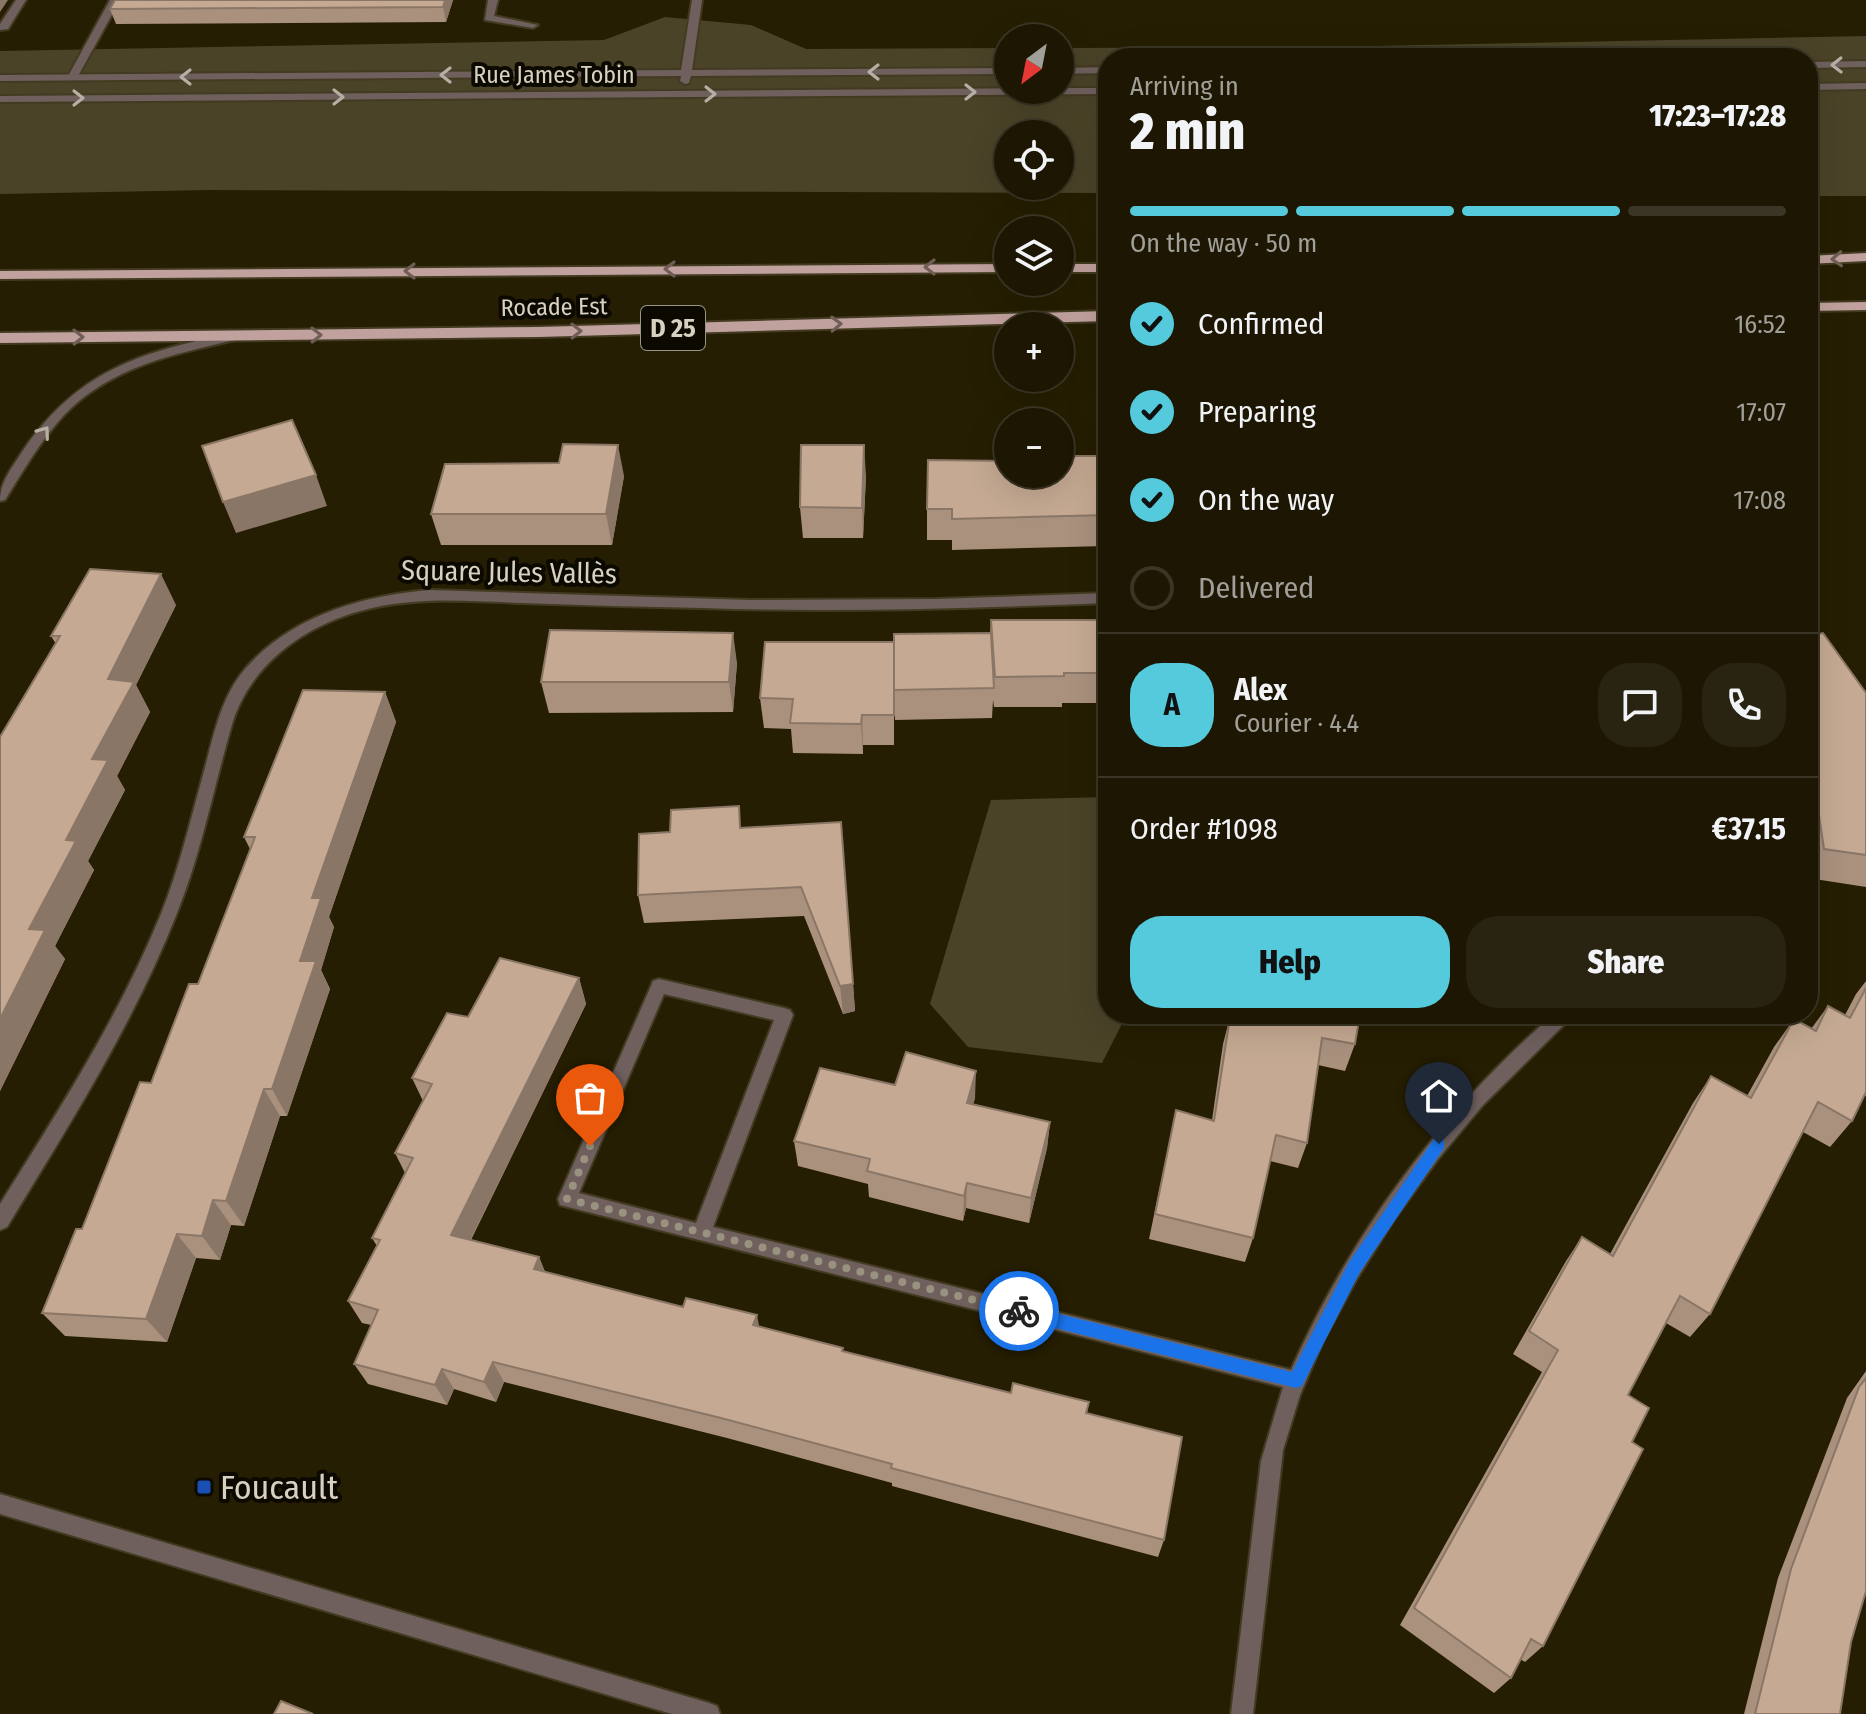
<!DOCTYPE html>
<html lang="en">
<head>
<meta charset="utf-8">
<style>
  :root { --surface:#1c1602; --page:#292311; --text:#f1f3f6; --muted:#a09f99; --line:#3a3524; --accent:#54cadc }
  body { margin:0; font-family:"Fira Sans Condensed",sans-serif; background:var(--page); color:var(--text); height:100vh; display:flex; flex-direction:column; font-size:30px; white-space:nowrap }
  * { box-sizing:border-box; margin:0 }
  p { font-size:26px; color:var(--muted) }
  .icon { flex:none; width:44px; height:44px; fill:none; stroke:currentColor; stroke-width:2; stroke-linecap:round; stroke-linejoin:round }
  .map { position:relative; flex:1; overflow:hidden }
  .details { position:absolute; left:1098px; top:48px; width:720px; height:976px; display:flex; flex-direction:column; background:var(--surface); border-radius:32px; box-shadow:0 8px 32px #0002,0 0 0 2px var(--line) }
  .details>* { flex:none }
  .needle { width:52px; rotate:212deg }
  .controls { position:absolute; left:994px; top:24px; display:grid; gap:16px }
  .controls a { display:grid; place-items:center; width:80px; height:80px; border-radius:50%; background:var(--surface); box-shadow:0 8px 32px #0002,0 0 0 2px var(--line); font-size:40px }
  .pin { position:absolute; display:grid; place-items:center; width:68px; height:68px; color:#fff; margin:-82px -34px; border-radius:50% 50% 50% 0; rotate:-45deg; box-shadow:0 0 8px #0007 }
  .pin .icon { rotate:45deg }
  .courier { position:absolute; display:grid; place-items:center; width:80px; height:80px; margin:-40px; border:6px solid #1a73e8; border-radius:50%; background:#fff; color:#222; box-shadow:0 2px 10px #0007 }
  .summary em { font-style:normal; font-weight:800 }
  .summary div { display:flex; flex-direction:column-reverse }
  .summary { display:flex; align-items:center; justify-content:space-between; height:136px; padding:0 32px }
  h1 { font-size:52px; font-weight:800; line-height:60px }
  .bar { display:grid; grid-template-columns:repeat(4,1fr); gap:12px 8px; align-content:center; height:96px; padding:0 32px }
  .bar i { height:10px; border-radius:6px; background:var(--line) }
  .bar .on { background:var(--accent) }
  .bar p { grid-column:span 4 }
  .line { display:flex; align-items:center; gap:20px; padding:0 32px; border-top:2px solid var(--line) }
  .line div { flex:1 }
  .round { display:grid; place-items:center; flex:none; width:84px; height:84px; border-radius:32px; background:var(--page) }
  ol { padding:0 32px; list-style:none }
  li { display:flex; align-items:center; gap:24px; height:88px }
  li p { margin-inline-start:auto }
  li .icon { padding:8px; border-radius:50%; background:var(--accent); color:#111; stroke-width:4 }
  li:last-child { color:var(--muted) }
  li i { width:44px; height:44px; border:4px solid var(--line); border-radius:50% }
  .cta { display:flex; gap:16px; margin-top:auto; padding:16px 32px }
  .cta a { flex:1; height:92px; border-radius:32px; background:var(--accent); color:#111; font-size:32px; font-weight:800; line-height:92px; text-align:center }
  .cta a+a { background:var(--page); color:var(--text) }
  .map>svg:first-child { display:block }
  .green { fill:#4b4328; fill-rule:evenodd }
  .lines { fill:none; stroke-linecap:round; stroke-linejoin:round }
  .service-casing { stroke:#423b21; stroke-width:4 }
  .pedestrian-casing { stroke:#423b21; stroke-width:4 }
  .minor-casing { stroke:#423b21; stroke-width:4 }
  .tertiary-casing { stroke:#423b21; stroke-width:4 }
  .primary-casing { stroke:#423b21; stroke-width:4 }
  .service { fill:#6f605e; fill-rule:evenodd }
  .pedestrian { fill:#6f605e; fill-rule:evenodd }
  .minor { fill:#6f605e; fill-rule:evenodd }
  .tertiary { fill:#6f605e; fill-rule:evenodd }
  .primary { fill:#c1a19e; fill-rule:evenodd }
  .wall { fill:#a9917e }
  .shaded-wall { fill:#8a7666 }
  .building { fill:#c5a992; stroke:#8a7666; stroke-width:2 }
  .oneway { stroke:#b7afa3 }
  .oneway2 { stroke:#705d57 }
  .route { fill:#1a73e8 }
  .done { stroke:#98927e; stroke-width:8; stroke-dasharray:0 14.4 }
  .transit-dot { fill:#1a4fb4; stroke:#0c0901; stroke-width:3 }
  .labels { text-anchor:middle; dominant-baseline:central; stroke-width:8; stroke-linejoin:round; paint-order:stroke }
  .far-street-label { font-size:24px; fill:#d6d1c1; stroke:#0c0901 }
  .shield { fill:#0c0901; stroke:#999587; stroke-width:2 }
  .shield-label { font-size:26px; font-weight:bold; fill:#d6d1c1 }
  .street-label { font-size:28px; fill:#d6d1c1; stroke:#0c0901 }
  .near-poi-label { font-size:34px; fill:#d6d1c1; stroke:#0c0901; text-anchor:start }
</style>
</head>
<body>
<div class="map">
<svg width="1866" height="1714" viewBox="0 0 1866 1714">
  <rect width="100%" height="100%" fill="#261e02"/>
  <!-- green -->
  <g class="green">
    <path d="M665 17 751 25 806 49 1008 48V90H1060V48L1322 47 1866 36V196H1808V58H1108V193L210 190 0 194V51L604 40ZM1008 134H1060V186H1008Z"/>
    <polygon points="1108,797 1108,1014 1127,1014 1102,1063 968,1047 930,1004 991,800"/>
  </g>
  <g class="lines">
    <!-- service casing -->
    <g class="service-casing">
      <g id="service">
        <polygon points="16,0 26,0 8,29 0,30 0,24"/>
        <polygon points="110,0 120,0 77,78 68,80 67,78"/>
      </g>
    </g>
    <!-- pedestrian casing -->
    <g class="pedestrian-casing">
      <polygon id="pedestrian" points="488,0 498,0 494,16 538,25 533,28 485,20"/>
    </g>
    <!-- minor casing -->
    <g class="minor-casing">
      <g id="minor">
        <polygon points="692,0 702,0 692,70 1008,68 1008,74 691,76 689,83 685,84 680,81 681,76 0,81 0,75 681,70"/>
        <polygon points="1866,61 1866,67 1808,68 1808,62"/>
        <polygon points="1108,67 1108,73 1060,74 1060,68"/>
        <polygon points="1866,83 1866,89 1808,90 1808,84"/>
        <polygon points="1060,88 1108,88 1108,94 0,102 0,96"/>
        <path d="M429 590 750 600 937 599 1108 593V603C973 608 838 613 703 608 643 607 582 605 522 603 468 601 413 596 360 611 303 627 252 664 233 721 214 785 202 851 177 913 133 1025 69 1125 7 1227L0 1230V1204C59 1110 119 1017 161 914 179 869 190 822 203 775 213 739 220 698 245 669 291 616 361 596 429 590Z"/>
        <path d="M659 979 784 1008 790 1010 793 1015 713 1227 1291 1370C1351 1234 1442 1111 1554 1014H1575L1483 1105 1438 1159 1395 1218 1356 1280 1323 1341 1300 1395 1283 1450 1253 1714H1231L1261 1461 1283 1387 560 1205 558 1199 651 986 653 981ZM664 994 774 1020 696 1223 579 1193Z"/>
        <polygon points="0,1494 709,1703 717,1706 720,1714 672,1714 0,1514"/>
      </g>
    </g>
    <!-- tertiary casing -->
    <g class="tertiary-casing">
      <path id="tertiary" d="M231 333 235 334V340C174 354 110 367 64 415 41 440 23 471 5 500L0 501C0 482 12 468 22 452 78 370 139 353 231 333Z"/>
    </g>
    <!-- primary casing -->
    <g class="primary-casing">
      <g id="primary">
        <polygon points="1866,253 1866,261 1808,264 1808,256"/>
        <polygon points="1008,264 1008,272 0,279 0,271"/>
        <rect x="1060" y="264" width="48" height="8"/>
        <polygon points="1866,302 1866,310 1808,311 1808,303"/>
        <polygon points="1108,311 1108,321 538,337 0,343 0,333 538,327"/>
      </g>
    </g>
    <!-- service -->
    <use href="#service" class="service"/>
    <!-- pedestrian -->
    <use href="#pedestrian" class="pedestrian"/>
    <!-- minor -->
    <use href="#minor" class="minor"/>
    <!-- tertiary -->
    <use href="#tertiary" class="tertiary"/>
    <!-- primary -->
    <use href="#primary" class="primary"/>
  </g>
  <!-- wall -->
  <g class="wall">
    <polygon points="115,0 453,0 446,22 116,24 110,9"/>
    <polygon points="1105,451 1108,451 1108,540 1107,540 1106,546 952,550 952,540 927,540 927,509 1008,461 1104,456"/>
    <polygon points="624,476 612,545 441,545 431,514"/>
    <polygon points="866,476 863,538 803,538 800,507"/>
    <polygon points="176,605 136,685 150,712 117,776 125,790 88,861 94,870 55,946 65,959 0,1091 0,737 56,644 51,636"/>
    <polygon points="991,620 1108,620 1108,703 1062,703 1062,707 994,707 993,700 992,718 895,720 894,702 894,745 863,745 863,754 793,753 791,729 764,728 760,698 894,642 990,633"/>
    <polygon points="1808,636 1866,693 1866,887 1808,878"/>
    <polygon points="737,663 733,712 549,713 541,682"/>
    <polygon points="385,692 396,722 329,917 334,927 321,970 330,989 287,1116 280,1116 244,1226 231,1225 220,1260 196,1258 167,1342 65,1336 42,1313 198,984 250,849 244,837"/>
    <polygon points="841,822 855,1011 843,1014 804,916 644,923 638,895 670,832"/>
    <polygon points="579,978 586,1004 471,1240 539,1257 545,1272 759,1327 843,1351 1011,1393 1089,1402 1087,1413 1164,1540 1158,1557 892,1486 892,1483 727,1438 504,1382 496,1402 454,1389 447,1405 368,1384 354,1364 371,1325 362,1323 348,1301 377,1246 372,1238 405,1173 395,1153 423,1101 412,1078 468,1017"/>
    <polygon points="1866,981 1866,1096 1864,1095 1852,1121 1830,1147 1803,1132 1710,1314 1690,1337 1666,1323 1628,1395 1632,1442 1543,1646 1525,1662 1520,1659 1511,1678 1494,1693 1400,1625 1542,1372 1513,1354 1566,1261 1582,1237 1610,1254 1693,1103 1711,1076 1747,1096 1774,1047 1794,1019 1811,1029 1828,1006 1845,1015 1856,994"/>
    <polygon points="1263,1014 1360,1014 1355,1044 1345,1071 1318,1065 1307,1143 1298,1168 1270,1161 1253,1238 1245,1262 1149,1239 1176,1110 1212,1120 1223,1044 1230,1017 1261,1025"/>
    <polygon points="895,1085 975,1098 973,1104 1050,1122 1047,1148 1029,1223 966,1208 963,1221 869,1197 868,1184 798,1166 794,1141"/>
    <polygon points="1866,1371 1866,1591 1851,1642 1840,1714 1744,1714 1778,1578 1847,1398"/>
  </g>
  <!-- shaded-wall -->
  <g class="shaded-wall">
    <polygon points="0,0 8,0 0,12"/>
    <polygon points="445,0 453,0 446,22 443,7"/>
    <polygon points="618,445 624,476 612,545 606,514"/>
    <polygon points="864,445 866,476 863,538 862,508"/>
    <polygon points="316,475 327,506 236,533 223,502"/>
    <polygon points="161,574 176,605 136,685 150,712 117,776 125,790 88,861 94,870 55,946 65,959 0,1091 0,1019 29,929 66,840 92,759 108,679"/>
    <polygon points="733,633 737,663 733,712 729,682"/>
    <polygon points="385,692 396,722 329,917 334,927 321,970 330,989 287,1116 272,1089 300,961 312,898"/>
    <polygon points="862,715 863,745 863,754 861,724"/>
    <polygon points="579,978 586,1004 462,1257 451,1235"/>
    <polygon points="853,984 855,1011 843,1014 840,986"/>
    <polygon points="976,1071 975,1098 966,1129 967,1103"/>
    <polygon points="264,1089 280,1116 244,1226 226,1201"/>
    <polygon points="1050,1122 1047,1148 1029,1223 1031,1198"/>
    <polygon points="967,1183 966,1208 963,1221 964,1196"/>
    <polygon points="213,1200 231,1225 220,1260 202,1236"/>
    <polygon points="177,1234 196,1258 167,1342 146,1319"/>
    <polygon points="539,1257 548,1279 534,1269"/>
    <polygon points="757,1315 761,1336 753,1325"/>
    <polygon points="493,1362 504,1382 496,1402 484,1382"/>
    <polygon points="442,1369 454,1389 447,1405 435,1385"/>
  </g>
  <!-- building -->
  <g class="building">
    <polygon points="115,0 445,0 443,7 110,9"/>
    <polygon points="292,420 316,475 223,502 202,446"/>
    <polygon points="563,444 618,445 606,514 431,514 445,464 559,463"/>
    <polygon points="801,445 864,445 862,508 800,507"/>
    <polygon points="1105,451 1108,451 1108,515 952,519 952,509 927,509 928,460 1008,461 1008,474 1060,474 1060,456 1105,456"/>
    <polygon points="90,569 161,574 108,679 134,682 92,759 108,760 66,840 76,841 29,929 45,930 0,1019 0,737 60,636 51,636"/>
    <polygon points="991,620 1108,620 1108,673 1064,673 1064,676 995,677"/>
    <polygon points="550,630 733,633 729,682 541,682"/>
    <polygon points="991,633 994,688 894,690 894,634"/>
    <polygon points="1823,633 1866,693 1866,855 1824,849 1808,741 1808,636"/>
    <polygon points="765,642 894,642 894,715 862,715 861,724 790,723 793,699 760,698"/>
    <polygon points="303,690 385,692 312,898 321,898 300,961 316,961 272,1089 264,1089 226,1201 213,1200 202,1236 177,1234 146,1319 42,1313 76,1229 82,1229 140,1082 151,1083 189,984 198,984 255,837 244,837"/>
    <polygon points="739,806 740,828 841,822 853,984 840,986 801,887 638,895 639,834 670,832 671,810"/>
    <polygon points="500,958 579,978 451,1235 539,1257 534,1269 683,1307 686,1298 757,1315 753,1325 843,1348 842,1351 1011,1393 1013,1383 1052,1393 1089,1402 1086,1413 1182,1437 1164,1540 891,1468 892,1464 721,1418 493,1362 484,1382 442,1369 435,1385 354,1364 378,1310 348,1301 380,1240 372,1238 413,1158 395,1153 432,1084 412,1078 447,1013 468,1017"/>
    <polygon points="1866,988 1866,1092 1852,1121 1818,1102 1710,1314 1680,1296 1628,1395 1649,1408 1632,1442 1643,1449 1543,1646 1531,1639 1511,1678 1414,1608 1558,1350 1529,1331 1582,1237 1613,1256 1711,1076 1751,1098 1794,1019 1816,1031 1828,1006 1850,1018"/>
    <polygon points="1266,1014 1360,1014 1355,1044 1322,1038 1307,1143 1276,1135 1253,1238 1155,1214 1176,1110 1214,1121 1230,1017 1265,1025"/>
    <polygon points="906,1052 976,1071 967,1103 1050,1122 1031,1198 967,1183 964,1196 867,1171 870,1159 794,1141 820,1068 895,1085"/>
    <polygon points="1866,1378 1866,1591 1851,1642 1840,1714 1755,1714 1791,1569 1859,1387"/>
    <polygon points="281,1701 313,1714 274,1714"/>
  </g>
  <!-- one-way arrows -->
  <defs><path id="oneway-chevron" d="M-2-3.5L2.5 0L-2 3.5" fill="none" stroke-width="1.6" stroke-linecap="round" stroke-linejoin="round" transform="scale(2)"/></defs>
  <g class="oneway">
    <use href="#oneway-chevron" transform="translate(1837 65) rotate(179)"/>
    <use href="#oneway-chevron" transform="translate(874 72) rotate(180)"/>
    <use href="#oneway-chevron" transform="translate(446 75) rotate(180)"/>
    <use href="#oneway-chevron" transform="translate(186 77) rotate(180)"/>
    <use href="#oneway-chevron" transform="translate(970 92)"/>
    <use href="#oneway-chevron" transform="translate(710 94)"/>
    <use href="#oneway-chevron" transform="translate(338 97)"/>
    <use href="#oneway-chevron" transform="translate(78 98)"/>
    <use href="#oneway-chevron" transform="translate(44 432) rotate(-54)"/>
  </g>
  <g class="oneway2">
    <use href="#oneway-chevron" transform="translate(1837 259) rotate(177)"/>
    <use href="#oneway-chevron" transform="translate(930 267) rotate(180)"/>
    <use href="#oneway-chevron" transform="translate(670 269) rotate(180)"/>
    <use href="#oneway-chevron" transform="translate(410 271) rotate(180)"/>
    <use href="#oneway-chevron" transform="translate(836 324) rotate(-2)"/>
    <use href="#oneway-chevron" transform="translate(576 331) rotate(-1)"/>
    <use href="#oneway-chevron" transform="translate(316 335) rotate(-1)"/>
    <use href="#oneway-chevron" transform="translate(78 337) rotate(-1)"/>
  </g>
  <!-- route -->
  <polygon class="route" points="1439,1137 1444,1139 1444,1148 1360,1272 1302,1386 1296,1388 1019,1319 1011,1311 1019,1304 1292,1372 1349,1262 1434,1139"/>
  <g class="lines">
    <!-- done -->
    <polyline class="done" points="590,1146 567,1199 1019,1311"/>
  </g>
  <!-- markers -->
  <rect class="transit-dot" x="196" y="1479" width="16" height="16" rx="4"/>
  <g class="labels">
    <!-- far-street labels -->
    <g class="far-street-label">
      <text x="554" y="75">Rue James Tobin</text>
      <text transform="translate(554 307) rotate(-1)">Rocade Est</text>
    </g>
    <!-- shield labels -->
    <rect class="shield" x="641" y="306" width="64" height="44" rx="6"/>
    <g class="shield-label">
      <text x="673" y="328">D 25</text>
    </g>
    <!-- street labels -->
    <g class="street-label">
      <text transform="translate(509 572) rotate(1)">Square Jules Vallès</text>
    </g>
    <!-- near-poi labels -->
    <g class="near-poi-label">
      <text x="220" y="1487">Foucault</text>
    </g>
  </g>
</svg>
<div class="controls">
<a><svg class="needle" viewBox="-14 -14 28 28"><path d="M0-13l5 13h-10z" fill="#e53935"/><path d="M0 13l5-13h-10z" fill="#a09f99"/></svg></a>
<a><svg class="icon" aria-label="locate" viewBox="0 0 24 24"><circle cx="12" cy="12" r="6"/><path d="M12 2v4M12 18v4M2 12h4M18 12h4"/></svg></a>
<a><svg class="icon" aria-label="layers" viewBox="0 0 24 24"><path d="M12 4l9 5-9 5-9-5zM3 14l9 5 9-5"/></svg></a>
<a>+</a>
<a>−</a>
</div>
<div class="pin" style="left:590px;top:1146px;background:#ea580c"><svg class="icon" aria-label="bag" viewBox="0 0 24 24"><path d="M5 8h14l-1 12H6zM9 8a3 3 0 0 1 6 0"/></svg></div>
<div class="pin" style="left:1439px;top:1144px;background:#1f2937"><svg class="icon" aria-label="home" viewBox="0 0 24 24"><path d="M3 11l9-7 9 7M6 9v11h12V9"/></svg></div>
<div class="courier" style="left:1019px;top:1311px"><svg class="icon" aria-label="bike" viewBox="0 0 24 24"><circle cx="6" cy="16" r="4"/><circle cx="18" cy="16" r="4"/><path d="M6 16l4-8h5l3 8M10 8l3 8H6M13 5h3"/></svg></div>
<section class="details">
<div class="summary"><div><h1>2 min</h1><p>Arriving in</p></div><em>17:23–17:28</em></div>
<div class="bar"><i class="on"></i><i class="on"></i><i class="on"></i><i></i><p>On the way · 50 m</p></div>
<ol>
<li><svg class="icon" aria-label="check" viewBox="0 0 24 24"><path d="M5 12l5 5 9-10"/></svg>Confirmed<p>16:52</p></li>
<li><svg class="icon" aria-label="check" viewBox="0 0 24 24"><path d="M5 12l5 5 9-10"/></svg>Preparing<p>17:07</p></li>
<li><svg class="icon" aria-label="check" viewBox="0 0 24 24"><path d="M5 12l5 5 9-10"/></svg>On the way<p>17:08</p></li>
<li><i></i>Delivered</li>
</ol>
<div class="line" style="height:144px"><b class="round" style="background:var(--accent);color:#111">A</b><div><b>Alex</b><p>Courier · 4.4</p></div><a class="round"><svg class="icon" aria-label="chat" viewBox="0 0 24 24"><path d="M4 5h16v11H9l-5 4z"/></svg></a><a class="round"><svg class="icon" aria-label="phone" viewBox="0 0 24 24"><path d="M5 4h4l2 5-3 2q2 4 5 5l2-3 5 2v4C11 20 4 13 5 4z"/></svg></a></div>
<div class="line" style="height:104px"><div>Order #1098</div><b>€37.15</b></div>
<div class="cta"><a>Help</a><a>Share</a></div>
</section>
</div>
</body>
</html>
